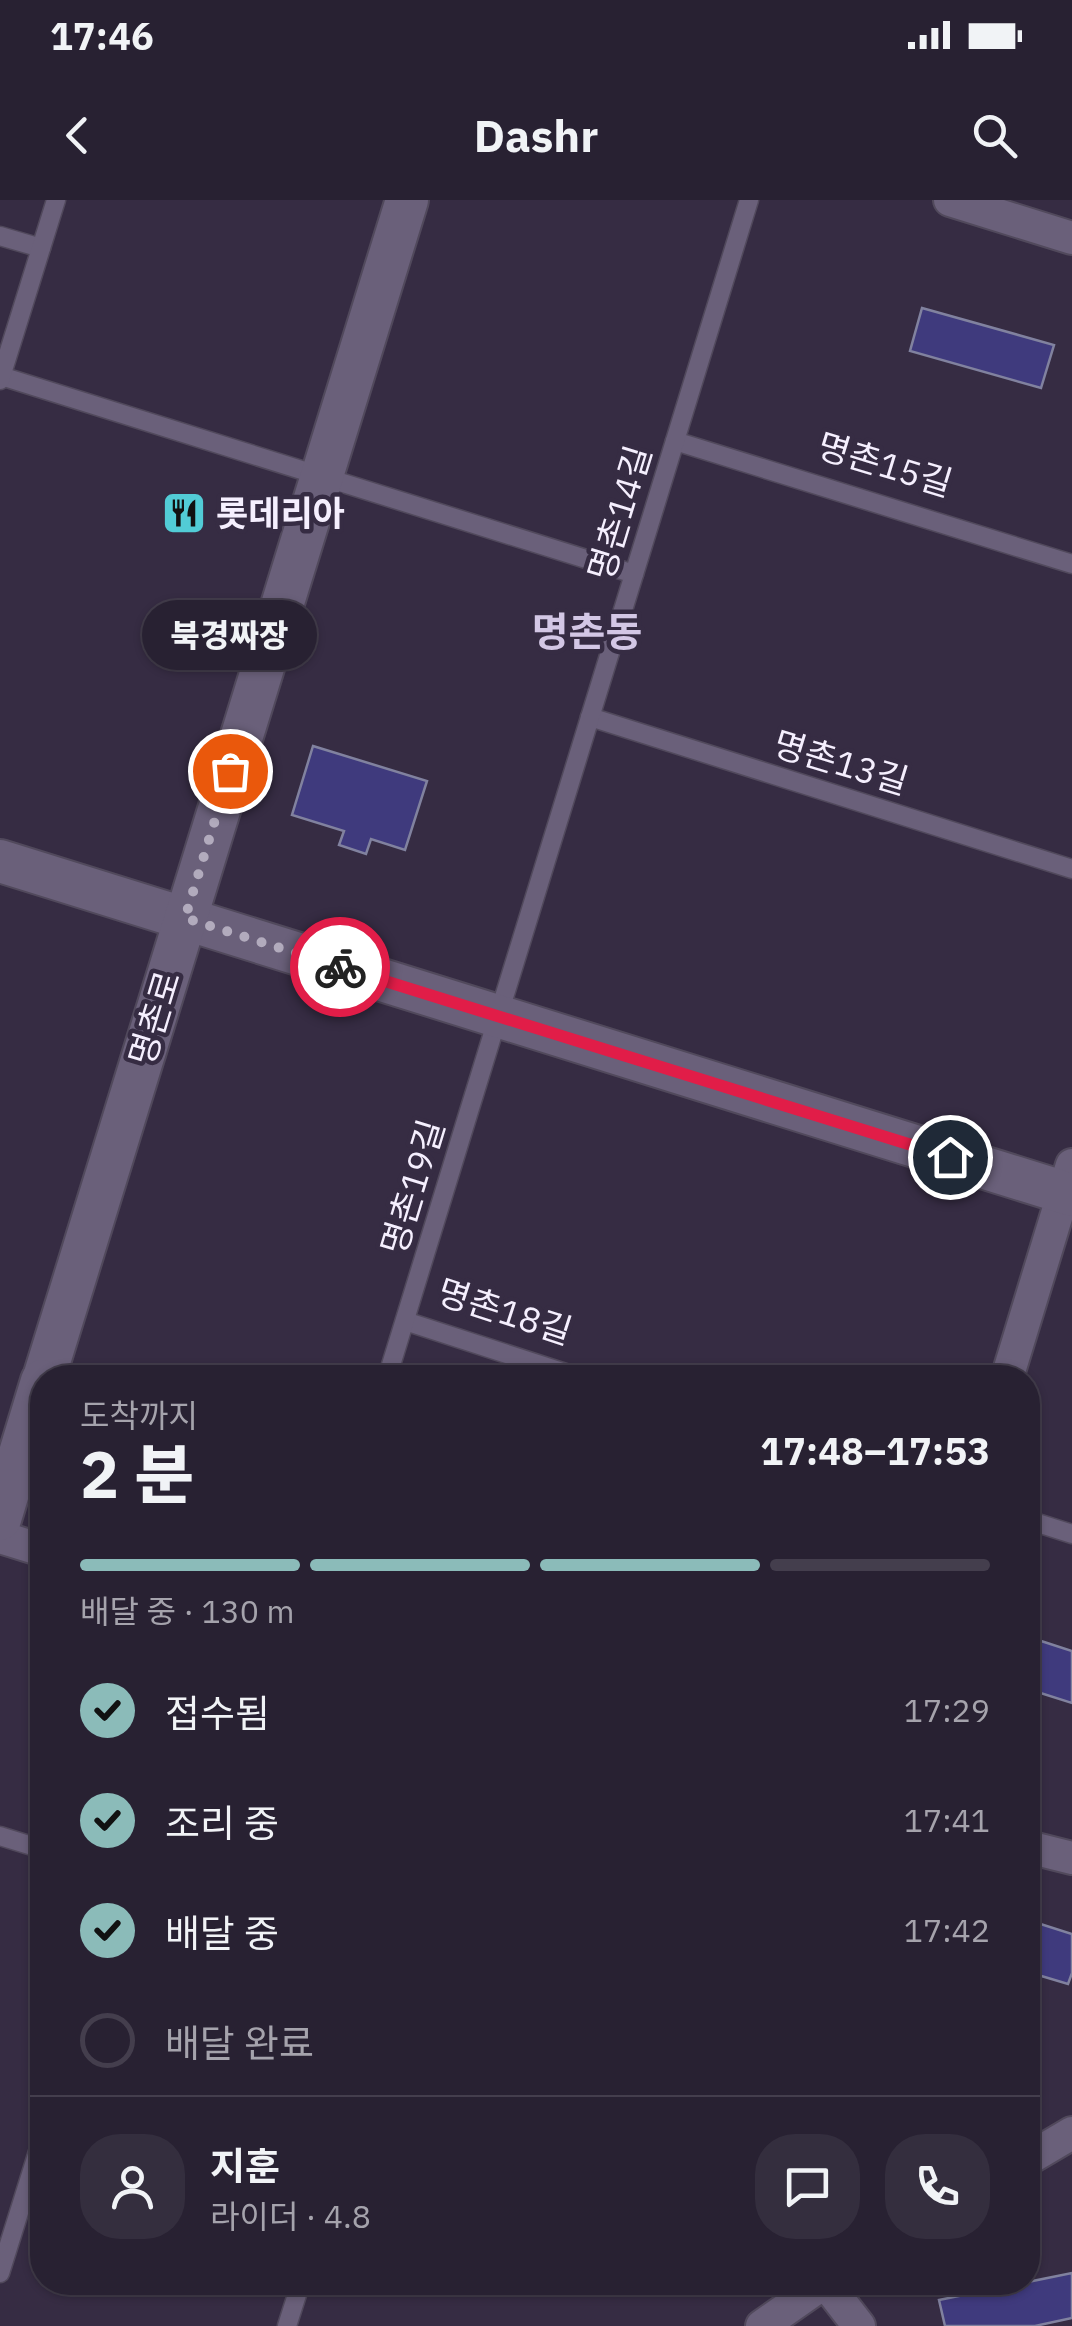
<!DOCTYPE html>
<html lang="ko">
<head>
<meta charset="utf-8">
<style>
  :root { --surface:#282132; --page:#342e3e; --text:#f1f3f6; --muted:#a5a3ac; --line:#443e4d; --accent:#8bbbb9 }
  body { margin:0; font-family:"IBM Plex Sans","Noto Sans KR",sans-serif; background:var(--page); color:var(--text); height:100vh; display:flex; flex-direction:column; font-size:38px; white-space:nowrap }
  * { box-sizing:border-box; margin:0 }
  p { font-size:32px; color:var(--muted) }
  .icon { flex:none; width:55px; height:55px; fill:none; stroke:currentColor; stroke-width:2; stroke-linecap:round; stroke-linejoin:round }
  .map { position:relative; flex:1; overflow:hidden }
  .details { position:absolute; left:30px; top:1165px; width:1010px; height:930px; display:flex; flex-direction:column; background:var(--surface); border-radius:40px; box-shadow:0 2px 8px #0004,0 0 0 2px var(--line) }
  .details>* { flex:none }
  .pin { position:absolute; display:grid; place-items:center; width:85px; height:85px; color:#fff; margin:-42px; border:5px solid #fff; border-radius:50%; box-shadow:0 2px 10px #0007 }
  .courier { position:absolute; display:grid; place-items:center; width:100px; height:100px; margin:-50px; border:8px solid #e11d48; border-radius:50%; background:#fff; color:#222; box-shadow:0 2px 12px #0007 }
  .bubble { position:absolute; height:70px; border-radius:35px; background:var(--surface); box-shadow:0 2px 8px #0004,0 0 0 2px var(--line); font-size:32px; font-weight:800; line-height:70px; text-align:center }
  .summary em { font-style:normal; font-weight:800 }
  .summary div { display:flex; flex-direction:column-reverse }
  .summary { display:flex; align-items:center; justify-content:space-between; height:170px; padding:0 50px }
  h1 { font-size:65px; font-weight:800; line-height:75px }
  .bar { display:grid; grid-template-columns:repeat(4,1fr); gap:15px 10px; align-content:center; height:120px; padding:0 50px }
  .bar i { height:12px; border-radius:8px; background:var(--line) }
  .bar .current { background:var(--accent) }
  .bar p { grid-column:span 4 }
  .line { display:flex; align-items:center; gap:25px; padding:0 50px; border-top:2px solid var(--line) }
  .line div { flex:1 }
  .round { display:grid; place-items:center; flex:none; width:105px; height:105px; border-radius:40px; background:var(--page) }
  ol { padding:0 50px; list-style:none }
  li { display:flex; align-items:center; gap:30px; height:110px }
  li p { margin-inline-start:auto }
  li .icon { padding:10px; border-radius:50%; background:var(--accent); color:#111; stroke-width:4 }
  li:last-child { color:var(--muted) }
  li i { width:55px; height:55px; border:5px solid var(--line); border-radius:50% }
  .status { display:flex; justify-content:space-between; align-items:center; height:70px; padding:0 50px; background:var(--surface); direction:ltr }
  .status svg { height:28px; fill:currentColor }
  header { display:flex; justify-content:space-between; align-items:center; height:130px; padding:0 50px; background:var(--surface); font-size:45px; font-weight:800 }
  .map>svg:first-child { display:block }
  .building { fill:#3f3a7d; stroke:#81829f; stroke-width:2.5 }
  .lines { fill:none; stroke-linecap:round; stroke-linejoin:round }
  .service-casing { stroke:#51495c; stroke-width:21 }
  .minor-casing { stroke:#51495c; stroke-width:36 }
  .tertiary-casing { stroke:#51495c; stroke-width:46 }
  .service { stroke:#6a607a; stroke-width:18 }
  .minor { stroke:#6a607a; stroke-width:32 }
  .tertiary { stroke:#6a607a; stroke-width:42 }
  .done { stroke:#b2abbd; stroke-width:10; stroke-dasharray:0 18 }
  .route { stroke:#e11d48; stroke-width:12 }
  .labels { text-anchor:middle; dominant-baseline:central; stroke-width:9; stroke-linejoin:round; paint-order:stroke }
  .street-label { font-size:35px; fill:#f5effe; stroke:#362c43 }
  .poi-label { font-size:35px; font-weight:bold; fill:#f5effe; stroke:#362c43; text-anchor:start }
  .quarter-label { font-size:40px; font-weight:bold; fill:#d3c7e5; stroke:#362c43 }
</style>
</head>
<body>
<div class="status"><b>17:46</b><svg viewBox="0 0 49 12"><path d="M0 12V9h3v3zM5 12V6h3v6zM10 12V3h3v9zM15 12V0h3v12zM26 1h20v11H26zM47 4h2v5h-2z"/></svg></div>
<header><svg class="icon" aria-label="back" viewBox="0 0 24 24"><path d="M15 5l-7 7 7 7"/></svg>Dashr<svg class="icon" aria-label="search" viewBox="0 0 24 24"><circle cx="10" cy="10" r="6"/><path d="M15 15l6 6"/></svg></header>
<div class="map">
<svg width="1072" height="2126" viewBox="0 0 1072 2126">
  <rect width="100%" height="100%" fill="#362c43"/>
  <!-- building -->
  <g class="building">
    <polygon points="922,108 1054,145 1041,188 910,151"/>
    <polygon points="313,546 427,581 405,650 371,639 366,654 339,645 344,631 292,615"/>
    <polygon points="1038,1440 1072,1451 1072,1503 1028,1489 1028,1473"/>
    <polygon points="1028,1720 1072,1734 1072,1773 1068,1784 1028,1772"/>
    <polygon points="1072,2073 1072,2118 1035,2126 945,2126 939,2100"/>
  </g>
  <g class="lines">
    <!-- service casing -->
    <g class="service-casing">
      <g id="service">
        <polyline points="0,36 41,48"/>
        <polyline points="1,176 634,374"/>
        <polyline points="0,180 56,0"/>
        <polyline points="675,241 1072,364"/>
        <polyline points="590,517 1072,669"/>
        <polyline points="405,1121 581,1178"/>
        <polyline points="387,1178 749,0"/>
        <polyline points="1028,1320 1072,1334"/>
        <polyline points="0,1636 42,1649"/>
        <polyline points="0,2073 42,1939"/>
        <polyline points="287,2126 301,2082"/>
      </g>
    </g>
    <!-- minor casing -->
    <g class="minor-casing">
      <g id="minor">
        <polyline points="950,0 1072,38"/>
        <polyline points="1007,1178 1072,965"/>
        <polyline points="0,1337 42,1350"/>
        <polyline points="1028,1647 1072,1658"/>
        <polyline points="1028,1959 1072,1933"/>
        <polyline points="825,2082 859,2126"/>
        <polyline points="762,2126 825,2082"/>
      </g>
    </g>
    <!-- tertiary casing -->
    <g class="tertiary-casing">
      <g id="tertiary">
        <polyline points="0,661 1072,995"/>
        <polyline points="44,1178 407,0"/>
        <polyline points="0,1319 42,1181"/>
      </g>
    </g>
    <!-- service -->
    <use href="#service" class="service"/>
    <!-- minor -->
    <use href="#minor" class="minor"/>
    <!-- tertiary -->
    <use href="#tertiary" class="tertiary"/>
  </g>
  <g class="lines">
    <!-- done -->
    <polyline class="done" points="230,571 185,718 340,767"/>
    <!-- route -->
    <polyline class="route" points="340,767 950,957"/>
  </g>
  <!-- icons -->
  <defs>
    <g id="restaurant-square" transform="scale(2.25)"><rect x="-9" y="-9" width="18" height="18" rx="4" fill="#52ccd6" stroke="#362c43"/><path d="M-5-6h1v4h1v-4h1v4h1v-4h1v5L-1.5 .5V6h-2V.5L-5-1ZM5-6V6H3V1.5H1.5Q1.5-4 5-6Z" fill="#111"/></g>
  </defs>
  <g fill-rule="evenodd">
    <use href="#restaurant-square" x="184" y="313"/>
  </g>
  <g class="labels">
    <!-- street labels -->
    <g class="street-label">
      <text transform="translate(885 264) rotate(17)">명촌15길</text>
      <text transform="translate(619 313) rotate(-73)">명촌14길</text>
      <text transform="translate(841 562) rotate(17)">명촌13길</text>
      <text transform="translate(154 818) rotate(-73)">명촌로</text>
      <text transform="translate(412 987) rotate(-73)">명촌19길</text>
      <text transform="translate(505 1111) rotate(18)">명촌18길</text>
    </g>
    <!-- poi labels -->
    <g class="poi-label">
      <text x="216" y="313">롯데리아</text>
    </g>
    <!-- quarter labels -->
    <g class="quarter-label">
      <text x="587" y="431">명촌동</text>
    </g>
  </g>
</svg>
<div class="pin" style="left:230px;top:571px;background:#ea580c"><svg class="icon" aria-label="bag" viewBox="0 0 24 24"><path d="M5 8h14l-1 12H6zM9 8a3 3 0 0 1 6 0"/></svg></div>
<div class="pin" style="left:950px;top:957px;background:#1f2937"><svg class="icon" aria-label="home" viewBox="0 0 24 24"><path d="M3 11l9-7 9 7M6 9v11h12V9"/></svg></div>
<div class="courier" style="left:340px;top:767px"><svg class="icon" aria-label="bike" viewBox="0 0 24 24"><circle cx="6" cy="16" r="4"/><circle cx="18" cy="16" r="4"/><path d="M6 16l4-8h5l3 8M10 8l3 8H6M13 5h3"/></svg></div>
<div class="bubble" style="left:142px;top:400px;width:175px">북경짜장</div>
<section class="details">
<div class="summary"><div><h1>2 분</h1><p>도착까지</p></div><em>17:48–17:53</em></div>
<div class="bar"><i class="current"></i><i class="current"></i><i class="current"></i><i></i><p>배달 중 · 130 m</p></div>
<ol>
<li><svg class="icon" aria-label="check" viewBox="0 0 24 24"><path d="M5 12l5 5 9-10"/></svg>접수됨<p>17:29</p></li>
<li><svg class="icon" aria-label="check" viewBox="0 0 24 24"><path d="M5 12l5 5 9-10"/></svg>조리 중<p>17:41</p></li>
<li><svg class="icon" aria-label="check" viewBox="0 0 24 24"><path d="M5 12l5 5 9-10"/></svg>배달 중<p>17:42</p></li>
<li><i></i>배달 완료</li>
</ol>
<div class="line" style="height:180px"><a class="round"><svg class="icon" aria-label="person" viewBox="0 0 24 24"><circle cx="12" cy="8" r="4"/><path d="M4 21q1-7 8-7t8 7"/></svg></a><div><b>지훈</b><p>라이더 · 4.8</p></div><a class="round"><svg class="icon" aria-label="chat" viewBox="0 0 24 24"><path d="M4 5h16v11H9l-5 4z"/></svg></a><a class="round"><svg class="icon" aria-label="phone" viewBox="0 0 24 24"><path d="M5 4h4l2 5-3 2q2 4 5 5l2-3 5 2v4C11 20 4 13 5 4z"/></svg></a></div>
</section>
</div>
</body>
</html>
